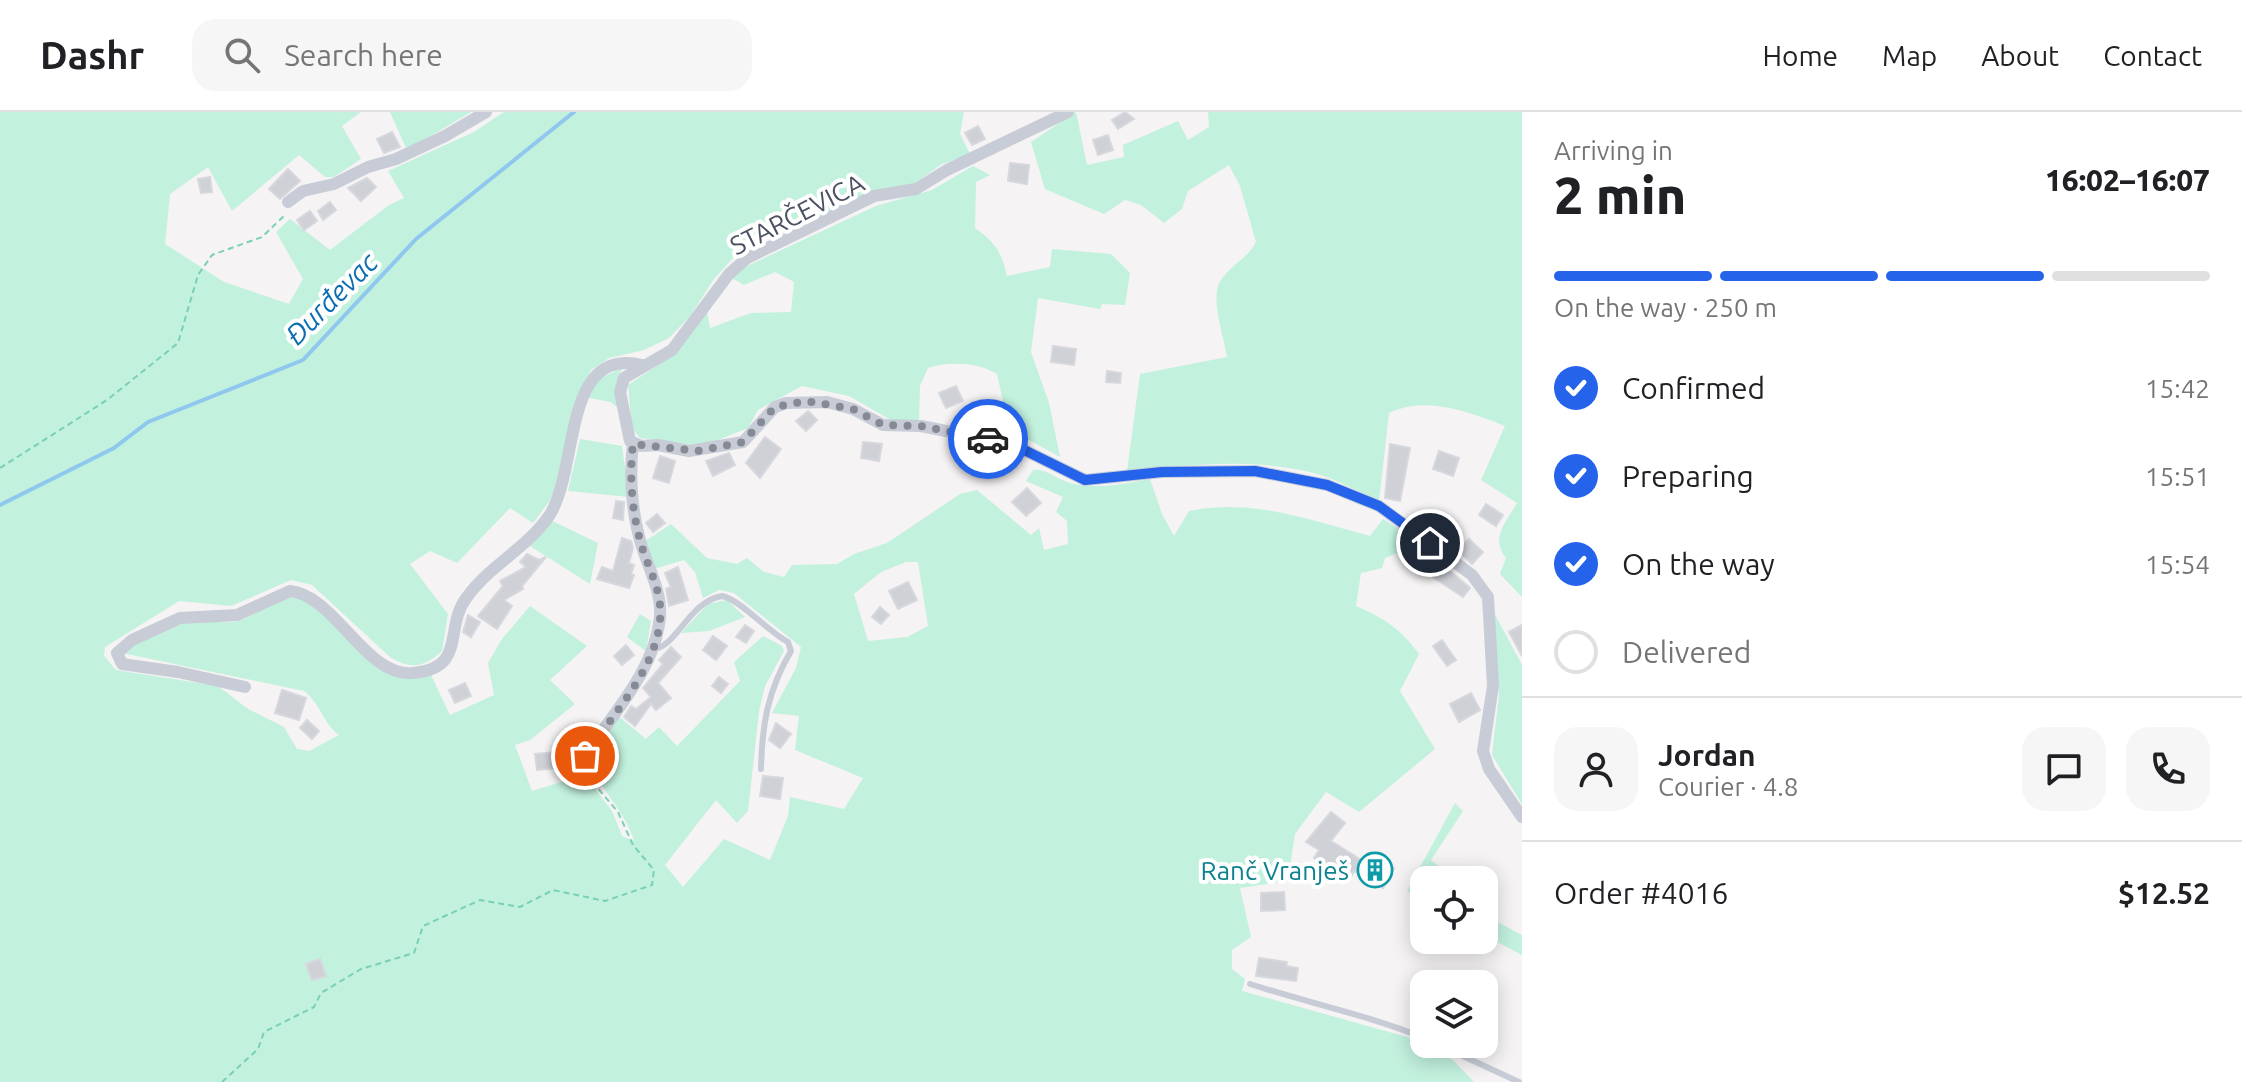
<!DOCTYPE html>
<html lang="en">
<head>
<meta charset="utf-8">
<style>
  :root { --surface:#fff; --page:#f6f6f6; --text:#202124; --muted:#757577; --line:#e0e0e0; --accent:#2563eb }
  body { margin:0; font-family:Ubuntu,sans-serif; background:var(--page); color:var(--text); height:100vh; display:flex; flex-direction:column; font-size:30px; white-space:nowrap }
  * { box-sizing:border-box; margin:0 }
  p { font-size:26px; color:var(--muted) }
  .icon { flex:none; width:44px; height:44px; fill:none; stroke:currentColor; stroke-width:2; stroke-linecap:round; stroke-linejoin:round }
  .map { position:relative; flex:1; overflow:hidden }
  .side { display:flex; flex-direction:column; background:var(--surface); width:720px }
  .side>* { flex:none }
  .controls { position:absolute; left:1410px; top:754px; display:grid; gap:16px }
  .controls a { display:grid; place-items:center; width:88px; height:88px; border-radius:16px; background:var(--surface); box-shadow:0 4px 20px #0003; font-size:40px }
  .pin { position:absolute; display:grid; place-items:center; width:68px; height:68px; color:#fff; margin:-34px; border:4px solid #fff; border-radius:50%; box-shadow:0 2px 8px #0007 }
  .courier { position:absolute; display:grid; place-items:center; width:80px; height:80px; margin:-40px; border:6px solid #2563eb; border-radius:50%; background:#fff; color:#222; box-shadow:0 2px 10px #0007 }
  .overview em { font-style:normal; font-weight:800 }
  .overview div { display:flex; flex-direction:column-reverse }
  .overview { display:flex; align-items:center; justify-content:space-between; height:136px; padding:0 32px }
  h1 { font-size:52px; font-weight:800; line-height:60px }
  .bar { display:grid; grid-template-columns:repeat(4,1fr); gap:12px 8px; align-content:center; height:96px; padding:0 32px }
  .bar i { height:10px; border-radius:6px; background:var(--line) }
  .bar .current { background:var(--accent) }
  .bar p { grid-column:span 4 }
  .line { display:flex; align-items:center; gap:20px; padding:0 32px; border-top:2px solid var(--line) }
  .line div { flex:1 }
  .round { display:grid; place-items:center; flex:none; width:84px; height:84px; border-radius:24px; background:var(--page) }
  ol { padding:0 32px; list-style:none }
  li { display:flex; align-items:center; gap:24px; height:88px }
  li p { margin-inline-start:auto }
  li .icon { padding:8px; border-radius:50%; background:var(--accent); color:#fff; stroke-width:4 }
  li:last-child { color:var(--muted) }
  li i { width:44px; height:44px; border:4px solid var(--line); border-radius:50% }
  header { display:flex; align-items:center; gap:48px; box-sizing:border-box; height:112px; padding:0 40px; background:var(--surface); border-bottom:2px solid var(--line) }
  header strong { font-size:38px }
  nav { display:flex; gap:44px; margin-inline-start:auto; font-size:28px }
  .search { width:560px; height:72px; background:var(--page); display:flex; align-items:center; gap:20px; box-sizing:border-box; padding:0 28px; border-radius:24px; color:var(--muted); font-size:30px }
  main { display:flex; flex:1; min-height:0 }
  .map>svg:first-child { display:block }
  .green { fill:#c2f1de; fill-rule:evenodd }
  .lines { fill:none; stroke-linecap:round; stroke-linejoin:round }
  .stream { stroke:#8fc7ee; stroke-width:4 }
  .building { fill:#cfd1d7; stroke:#d7d7de; stroke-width:2 }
  .path { stroke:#79d0b6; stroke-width:2; stroke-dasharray:6 4; stroke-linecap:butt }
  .lane { stroke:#c7ccd7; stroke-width:6 }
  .street { stroke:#c7ccd7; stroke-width:12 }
  .done { stroke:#868a94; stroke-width:8; stroke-dasharray:0 14.4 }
  .route { stroke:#2563eb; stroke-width:10 }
  .labels { text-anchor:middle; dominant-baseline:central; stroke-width:8; stroke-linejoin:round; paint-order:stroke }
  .street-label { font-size:26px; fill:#4a5161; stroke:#fff }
  .culture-label { font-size:26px; fill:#0d838f; stroke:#fff; text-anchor:end }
  .water-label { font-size:28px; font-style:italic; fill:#0b6eb2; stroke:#fff }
</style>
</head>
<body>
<header>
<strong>Dashr</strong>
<div class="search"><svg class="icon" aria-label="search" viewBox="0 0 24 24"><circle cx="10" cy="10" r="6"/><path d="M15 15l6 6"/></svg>Search here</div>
<nav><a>Home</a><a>Map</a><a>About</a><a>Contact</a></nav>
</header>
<main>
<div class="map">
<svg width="1522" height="970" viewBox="0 0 1522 970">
  <rect width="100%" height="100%" fill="#f5f3f3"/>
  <!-- green -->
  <g class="green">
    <path d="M0 0H361L342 14 361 47 334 65H325L299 43 232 99 208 55 170 82 165 132 224 170 289 192 303 167 276 120 290 107 330 138 389 93 404 86 388 59 474 20 504 0H964L960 22 970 42 942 52 913 72 743 135 714 167 690 204 669 226 644 238 609 246 591 258 575 292 559 369 551 387 533 411 510 396 457 451 430 439 410 452 448 502 442 539C425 555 411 558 390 545L312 473 291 468 231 494 179 489 105 535 104 544 116 558 218 574 248 597 284 615 297 637 309 639 339 623C323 611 320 591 304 579L122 541C139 528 174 510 195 509 208 508 226 512 238 509 260 502 288 473 312 491 354 522 364 574 431 563L450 603 494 583 488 551 502 527 530 494 587 534 550 568 575 592 530 628 515 633 532 679 584 663 612 699 622 724 634 729C625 696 596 677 590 644L618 604 646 627 659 615 677 634 740 569 734 550 763 524 782 534 784 539 765 574 759 599 748 699 737 711 716 688 665 753 683 775 724 727 770 748 788 704 790 685 844 697 863 666 795 638 799 604 772 601 796 556 801 535 734 481 719 478 703 486 695 460 684 448 654 457 644 430 671 412 707 446 737 452 747 446 764 460 784 465 792 453 837 452 854 442 887 431 960 382 977 378 1031 423 1039 416 1044 438 1068 432 1067 409 1056 400 1063 385 1026 369 1033 358C1047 356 1060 370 1074 372 1100 377 1125 372 1150 367L1162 402 1174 424 1189 399C1252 386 1309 408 1370 424L1383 407 1422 431 1385 446 1382 456 1361 461 1356 494C1384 506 1401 517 1419 542L1400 579 1435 637 1359 700 1326 680 1295 722 1288 769 1240 776 1251 825 1232 838V857L1245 867 1242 879 1407 925 1453 948 1474 970H0ZM906 450H918L928 514 907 525 868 529 854 482 881 460Z"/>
    <polygon points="390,0 471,0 407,38"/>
    <path d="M1076 0 1087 53 1124 45 1123 33 1178 9 1188 28 1209 15 1208 0H1522V485L1500 462 1506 446C1490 426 1506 410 1517 391L1481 368 1505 314C1470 300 1426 283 1389 301L1379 389C1359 380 1338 368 1317 362 1256 345 1188 353 1127 359L1140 262 1227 245C1224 224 1209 186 1221 168 1231 153 1247 147 1256 130L1240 74 1229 53 1188 79 1182 97 1164 111 1141 93 1125 88 1104 102 1045 77 1031 30Z"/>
    <path d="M973 54 990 63 976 70 975 116C995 130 1002 141 1007 164L1050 155 1052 137 1111 142 1130 161 1125 193 1102 192 1100 197 1038 186 1031 240 1049 291 1060 345 1029 328 994 321 1003 289 997 262C979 250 948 249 928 256L920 274 919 309 894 310 849 284 802 274 758 298 748 316 713 330 694 333 640 326 632 316 628 273 672 244 707 200 710 216 751 201 791 200 794 170 775 160 744 173 732 166 745 155 876 94 932 78Z"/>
    <polygon points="622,256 618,266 619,297 611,290 589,286 595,269"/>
    <polygon points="580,327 622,334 629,385 568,379"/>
    <polygon points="550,408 598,431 590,472 530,434"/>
    <polygon points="727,488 745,505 709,519 681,521 708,492"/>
    <polygon points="1493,499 1522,553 1522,692 1492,643 1499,583"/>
    <polygon points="640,502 651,509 646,539 627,525"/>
    <polygon points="1455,691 1463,699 1431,748 1456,768 1424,768 1424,791 1407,779"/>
    <polygon points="1484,803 1522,823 1522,843 1484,823"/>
  </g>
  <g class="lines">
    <!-- stream -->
    <polyline class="stream" points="0,393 114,336 148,310 303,248 416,127 574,0"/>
  </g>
  <!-- building -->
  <g class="building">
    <polygon points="1125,0 1134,7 1118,17 1112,8"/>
    <polygon points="978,14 985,27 972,33 965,21"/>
    <polygon points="392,20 400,35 384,41 377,27"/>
    <polygon points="1108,23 1113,38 1098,43 1093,28"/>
    <polygon points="1010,51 1029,53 1027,72 1008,69"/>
    <polygon points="288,57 300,69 280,87 269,77"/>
    <polygon points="210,65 212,80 201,81 198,67"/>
    <polygon points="367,66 376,75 361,89 348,76"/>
    <polygon points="330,90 336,98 323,108 318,99"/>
    <polygon points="310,99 317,109 304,118 297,108"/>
    <polygon points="1053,234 1076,237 1074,253 1051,250"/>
    <polygon points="1107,259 1121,261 1120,271 1106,270"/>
    <polygon points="956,274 963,289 946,296 939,281"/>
    <polygon points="808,299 817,308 806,319 796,309"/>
    <polygon points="765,325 781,337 760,366 746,351"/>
    <polygon points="863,330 882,332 879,349 861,346"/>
    <polygon points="1390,332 1410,336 1400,389 1385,386"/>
    <polygon points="1439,339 1459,346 1453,364 1433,357"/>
    <polygon points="729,341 735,353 713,364 706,349"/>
    <polygon points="660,344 675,349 669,371 653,366"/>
    <polygon points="1027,376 1041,391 1026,404 1012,390"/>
    <polygon points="616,389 624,390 623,408 613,406"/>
    <polygon points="1486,392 1503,403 1496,414 1479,403"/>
    <polygon points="657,402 665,411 653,420 646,411"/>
    <polygon points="1431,402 1451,407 1447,423 1427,418"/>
    <polygon points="622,426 631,429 633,436 629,451 634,453 631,462 634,463 629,476 597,467 602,455 613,459"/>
    <polygon points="1469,427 1483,440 1472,452 1458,438"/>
    <polygon points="527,442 539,448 546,445 522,474 523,477 504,488 512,494 497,517 478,504 503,474 500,469 526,455 520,450"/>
    <polygon points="1444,454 1470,476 1463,485 1433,465"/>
    <polygon points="678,455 688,488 669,494 666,477 671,475 665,461"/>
    <polygon points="908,470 917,488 898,497 889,479"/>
    <polygon points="880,495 889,503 881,512 872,505"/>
    <polygon points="468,503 480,510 471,525 463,520"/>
    <polygon points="745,513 754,519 746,531 736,525"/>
    <polygon points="1522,513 1522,544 1509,520"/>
    <polygon points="713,524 727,534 716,548 703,538"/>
    <polygon points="1442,528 1456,548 1447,554 1433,534"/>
    <polygon points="626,533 634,543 622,553 614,544"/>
    <polygon points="671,535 681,545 658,571 671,586 656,598 651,592 635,614 624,605 631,594 636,597 651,585 643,576 663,552 659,548"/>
    <polygon points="719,565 728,572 721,581 712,574"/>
    <polygon points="465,571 471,584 455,591 449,578"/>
    <polygon points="282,578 306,586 299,608 275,601"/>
    <polygon points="1471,581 1480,598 1459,610 1450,592"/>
    <polygon points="307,608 319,619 312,627 300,616"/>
    <polygon points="776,611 791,622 780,636 769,628"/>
    <polygon points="577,612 586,619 574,636 565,630"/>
    <polygon points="556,640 558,656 537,658 535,642"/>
    <polygon points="763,664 783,666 780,687 760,684"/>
    <polygon points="1331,700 1345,711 1331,729 1363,749 1368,741 1394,756 1383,776 1354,759 1350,767 1314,746 1319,738 1306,730"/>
    <polygon points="1284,780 1285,798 1261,799 1261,781"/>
    <polygon points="1259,846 1287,850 1286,854 1298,856 1296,869 1256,864"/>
    <polygon points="320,847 326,864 312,868 306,852"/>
  </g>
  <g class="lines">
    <!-- path -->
    <g class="path">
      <polyline points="0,356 107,288 178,231 198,163 212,143 262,125 285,103"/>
      <polyline points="222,970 258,937 264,920 314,895 321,881 361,857 414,841 423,814 480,788 520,795 553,778 605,789 652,773 654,758 633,733 618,700 590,667 588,657"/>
    </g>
    <!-- lane -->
    <g class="lane">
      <path d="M652 537C675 538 689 489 722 484 741 488 767 519 788 530L791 539C768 578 762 612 761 657"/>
      <path d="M1250 872C1308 891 1368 903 1424 926"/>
      <polyline points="1437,932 1519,970"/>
    </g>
    <!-- street -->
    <g class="street">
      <polyline points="1068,0 947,58 916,77 874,84 747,146 729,162 672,238 624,266 620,280 630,329 641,334 658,333 689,339 743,330 775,295 786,291 827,290 853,297 883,313 921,314 1012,332 1085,368 1162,360 1255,359 1327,373 1379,394 1472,463 1488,485 1493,574 1483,639 1489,657 1522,705"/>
      <polyline points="288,90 303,79 334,72 368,55 396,47 445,24 486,0"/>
      <path d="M245 575 178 560 122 552 117 541 132 528 180 506 237 503 290 479C335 483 366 566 413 561 468 556 443 516 467 485 490 453 526 437 549 404 580 357 561 234 642 253"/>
      <path d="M585 644C613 601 655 558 660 505 662 481 649 457 642 435 632 403 629 365 633 332"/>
    </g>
  </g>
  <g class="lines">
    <!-- done -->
    <path class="done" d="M585 644C613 601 665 549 660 493 658 473 648 454 642 435 632 403 629 364 633 332L697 339 743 330 775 295 806 289 853 297 883 313 921 314 988 327"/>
    <!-- route -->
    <polyline class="route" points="988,327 1012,332 1085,368 1162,360 1255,359 1327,373 1379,394 1430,431"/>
  </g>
  <!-- icons -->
  <defs>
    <g id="building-ring" transform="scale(1.8)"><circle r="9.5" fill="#fff" stroke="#0f9aa8" stroke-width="1.5"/><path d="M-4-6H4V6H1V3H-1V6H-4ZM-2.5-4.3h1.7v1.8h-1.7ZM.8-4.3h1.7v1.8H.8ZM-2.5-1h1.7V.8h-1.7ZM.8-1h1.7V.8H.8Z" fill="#0f9aa8"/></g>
  </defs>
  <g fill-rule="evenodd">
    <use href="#building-ring" x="1375" y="758"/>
  </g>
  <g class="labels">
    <!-- street labels -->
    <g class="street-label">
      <text transform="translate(797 102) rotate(-27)">STARČEVICA</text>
    </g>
    <!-- culture labels -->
    <g class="culture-label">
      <text x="1349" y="758">Ranč Vranješ</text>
    </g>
    <!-- water labels -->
    <g class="water-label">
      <text transform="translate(331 186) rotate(-45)">Đurđevac</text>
    </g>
  </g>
</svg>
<div class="controls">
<a><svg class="icon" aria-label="locate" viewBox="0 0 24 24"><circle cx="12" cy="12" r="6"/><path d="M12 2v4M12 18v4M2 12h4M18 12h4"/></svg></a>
<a><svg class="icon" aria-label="layers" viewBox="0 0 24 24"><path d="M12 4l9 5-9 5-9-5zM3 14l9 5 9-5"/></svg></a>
</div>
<div class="pin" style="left:585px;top:644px;background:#ea580c"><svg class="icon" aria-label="bag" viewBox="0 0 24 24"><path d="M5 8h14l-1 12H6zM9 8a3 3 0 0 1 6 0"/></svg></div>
<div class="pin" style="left:1430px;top:431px;background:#1f2937"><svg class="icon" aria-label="home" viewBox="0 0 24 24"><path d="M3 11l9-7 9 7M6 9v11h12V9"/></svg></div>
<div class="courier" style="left:988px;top:327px"><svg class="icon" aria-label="car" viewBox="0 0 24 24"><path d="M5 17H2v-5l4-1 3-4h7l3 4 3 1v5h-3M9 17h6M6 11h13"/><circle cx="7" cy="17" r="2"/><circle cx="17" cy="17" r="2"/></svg></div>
</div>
<section class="side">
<div class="overview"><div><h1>2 min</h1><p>Arriving in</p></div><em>16:02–16:07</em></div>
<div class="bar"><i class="current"></i><i class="current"></i><i class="current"></i><i></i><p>On the way · 250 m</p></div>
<ol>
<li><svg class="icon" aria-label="check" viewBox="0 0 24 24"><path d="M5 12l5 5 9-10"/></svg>Confirmed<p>15:42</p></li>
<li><svg class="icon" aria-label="check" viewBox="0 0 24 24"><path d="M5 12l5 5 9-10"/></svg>Preparing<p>15:51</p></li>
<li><svg class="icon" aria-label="check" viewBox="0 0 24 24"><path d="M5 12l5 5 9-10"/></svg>On the way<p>15:54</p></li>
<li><i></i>Delivered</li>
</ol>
<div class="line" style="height:144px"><a class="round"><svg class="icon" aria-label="person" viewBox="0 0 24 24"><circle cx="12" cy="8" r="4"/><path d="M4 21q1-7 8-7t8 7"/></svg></a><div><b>Jordan</b><p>Courier · 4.8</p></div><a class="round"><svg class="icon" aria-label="chat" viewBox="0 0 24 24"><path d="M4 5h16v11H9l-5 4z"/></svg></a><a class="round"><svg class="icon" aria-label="phone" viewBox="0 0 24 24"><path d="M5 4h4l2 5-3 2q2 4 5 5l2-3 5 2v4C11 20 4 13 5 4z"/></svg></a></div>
<div class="line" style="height:104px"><div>Order #4016</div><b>$12.52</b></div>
</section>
</main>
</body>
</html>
